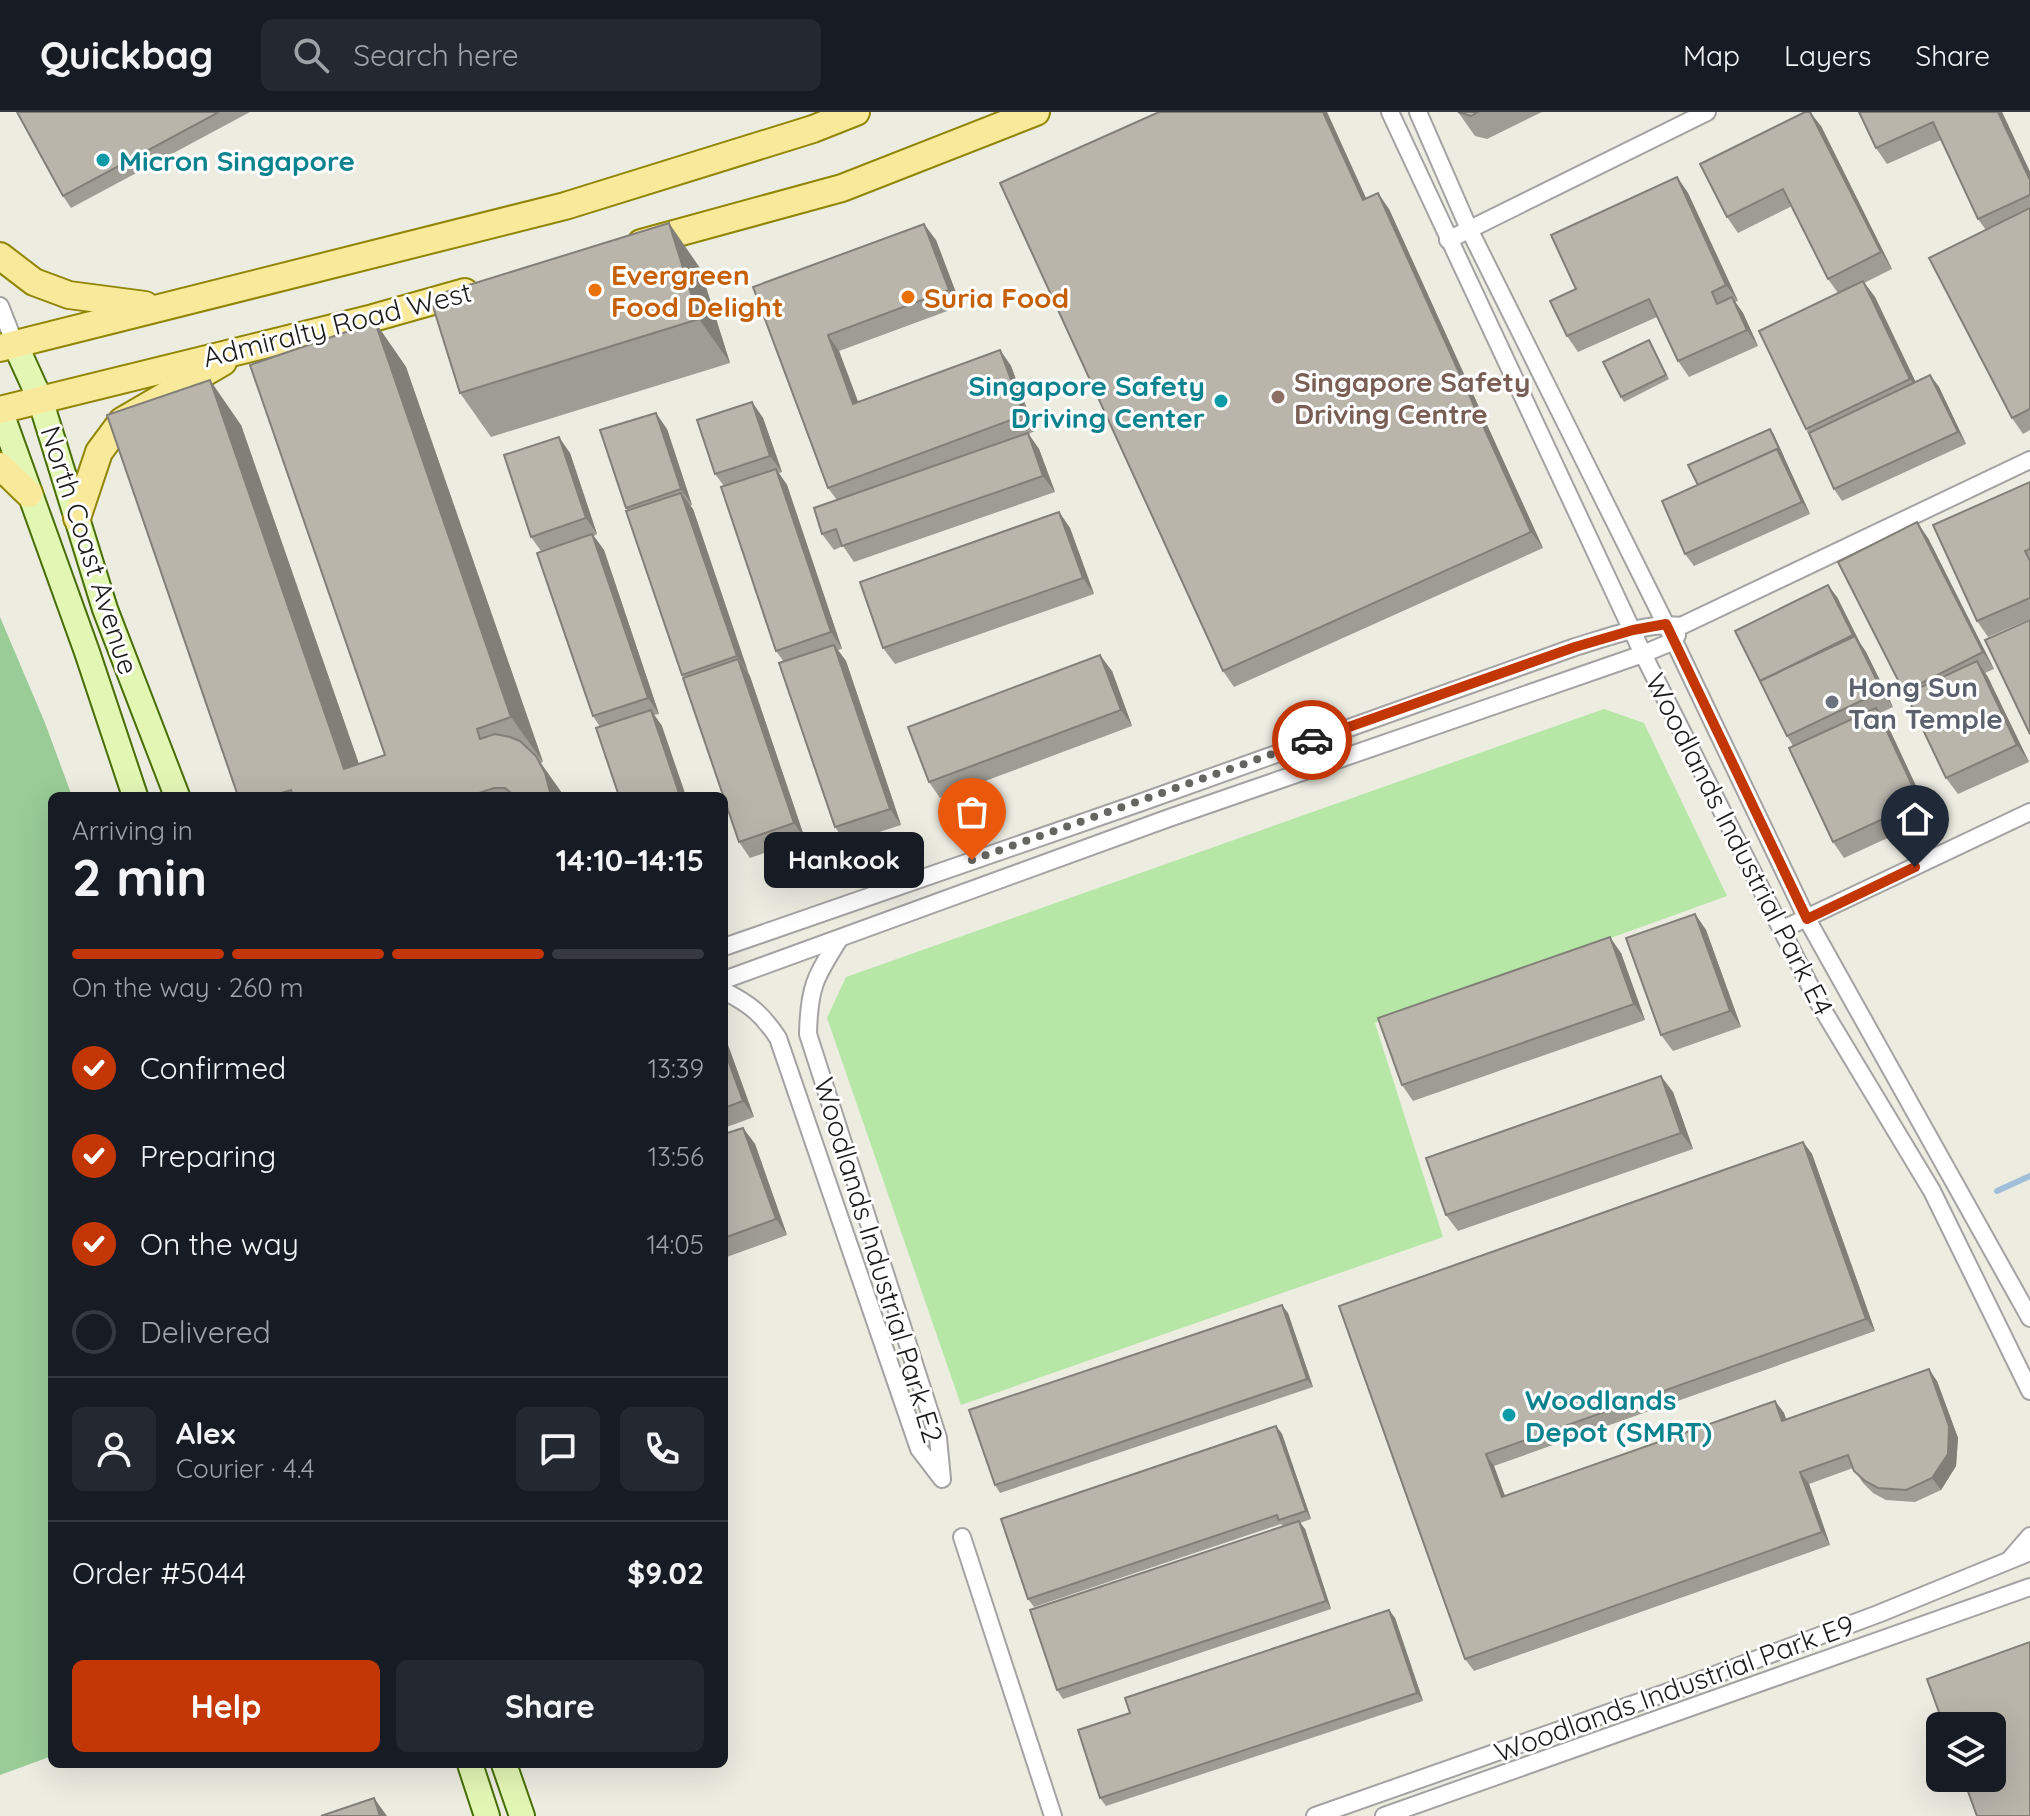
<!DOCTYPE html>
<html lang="en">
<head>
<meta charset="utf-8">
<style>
  :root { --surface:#171b24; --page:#242831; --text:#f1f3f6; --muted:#9ea1a6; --line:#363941; --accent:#c33605 }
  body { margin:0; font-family:Quicksand,sans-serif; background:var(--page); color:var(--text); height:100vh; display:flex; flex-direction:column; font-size:30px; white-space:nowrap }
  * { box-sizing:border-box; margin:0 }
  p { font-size:26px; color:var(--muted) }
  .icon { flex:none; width:44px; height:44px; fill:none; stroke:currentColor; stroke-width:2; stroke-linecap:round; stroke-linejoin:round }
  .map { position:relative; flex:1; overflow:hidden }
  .sheet { position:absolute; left:48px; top:680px; width:680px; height:976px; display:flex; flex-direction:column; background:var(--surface); border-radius:12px; box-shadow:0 8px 32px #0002 }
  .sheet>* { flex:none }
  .fabs { position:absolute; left:1926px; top:1600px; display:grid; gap:16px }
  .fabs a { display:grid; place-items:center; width:80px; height:80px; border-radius:12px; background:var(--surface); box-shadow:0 8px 32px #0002; font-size:40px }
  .pin { position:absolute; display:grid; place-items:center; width:68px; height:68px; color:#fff; margin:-82px -34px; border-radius:50% 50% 50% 0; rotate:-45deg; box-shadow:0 0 8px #0007 }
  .pin .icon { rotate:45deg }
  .courier { position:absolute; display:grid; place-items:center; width:80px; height:80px; margin:-40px; border:6px solid #c33605; border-radius:50%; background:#fff; color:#222; box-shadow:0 2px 10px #0007 }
  .bubble { position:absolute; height:56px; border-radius:12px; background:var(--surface); box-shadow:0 8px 32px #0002; font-size:26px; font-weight:800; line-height:56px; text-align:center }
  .headline em { font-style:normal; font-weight:800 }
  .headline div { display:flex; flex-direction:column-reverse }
  .headline { display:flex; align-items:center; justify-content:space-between; height:136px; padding:0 24px }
  h1 { font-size:52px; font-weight:800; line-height:60px }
  .bar { display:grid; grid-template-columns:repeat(4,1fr); gap:12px 8px; align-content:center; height:96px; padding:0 24px }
  .bar i { height:10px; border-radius:6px; background:var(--line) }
  .bar .active { background:var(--accent) }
  .bar p { grid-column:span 4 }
  .line { display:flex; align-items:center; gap:20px; padding:0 24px; border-top:2px solid var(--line) }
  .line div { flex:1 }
  .round { display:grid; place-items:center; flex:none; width:84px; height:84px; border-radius:12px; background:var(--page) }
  ol { padding:0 24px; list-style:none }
  li { display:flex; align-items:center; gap:24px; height:88px }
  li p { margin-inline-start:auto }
  li .icon { padding:8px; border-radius:50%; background:var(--accent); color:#fff; stroke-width:4 }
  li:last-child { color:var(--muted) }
  li i { width:44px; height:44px; border:4px solid var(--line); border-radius:50% }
  .button { display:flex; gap:16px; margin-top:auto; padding:16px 24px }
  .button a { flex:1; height:92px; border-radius:12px; background:var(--accent); color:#fff; font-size:32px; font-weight:800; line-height:92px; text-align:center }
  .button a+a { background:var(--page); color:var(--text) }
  header { display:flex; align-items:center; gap:48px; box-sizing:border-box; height:112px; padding:0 40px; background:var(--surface); border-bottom:2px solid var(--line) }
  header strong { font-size:38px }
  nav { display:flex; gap:44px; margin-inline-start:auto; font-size:28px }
  .search { width:560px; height:72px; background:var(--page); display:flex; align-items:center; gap:20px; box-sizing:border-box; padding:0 28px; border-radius:12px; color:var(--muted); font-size:30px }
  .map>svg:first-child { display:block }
  .grass { fill:#b6e7a7 }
  .forest { fill:#99cc97 }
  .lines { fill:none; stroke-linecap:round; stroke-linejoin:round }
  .stream { stroke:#a2bfda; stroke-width:6 }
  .minor-casing { stroke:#a3a3a3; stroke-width:20 }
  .secondary-casing { stroke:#486e07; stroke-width:28 }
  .primary-casing { stroke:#908604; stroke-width:30 }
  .minor { stroke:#fff; stroke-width:16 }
  .secondary { stroke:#e3f7b5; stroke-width:24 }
  .primary { stroke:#f9e99a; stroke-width:26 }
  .wall { fill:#9f9c93 }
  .shaded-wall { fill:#827f78 }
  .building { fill:#b9b5ab; stroke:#827f78; stroke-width:2 }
  .done { stroke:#656561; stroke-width:8; stroke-dasharray:0 14.4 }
  .route { stroke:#c33605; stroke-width:10 }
  .culture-dot { fill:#0f9aa8; stroke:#fff; stroke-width:3 }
  .food-dot { fill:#e8710a; stroke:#fff; stroke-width:3 }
  .education-dot { fill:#8d6e63; stroke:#fff; stroke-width:3 }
  .worship-dot { fill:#6b7280; stroke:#fff; stroke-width:3 }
  .labels { text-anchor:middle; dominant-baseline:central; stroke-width:6; stroke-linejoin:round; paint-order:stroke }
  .culture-label { font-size:28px; font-weight:bold; fill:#0d838f; stroke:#fff; text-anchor:start }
  .food-label { font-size:28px; font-weight:bold; fill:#c56008; stroke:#fff; text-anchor:start }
  .street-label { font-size:28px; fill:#1c1c1c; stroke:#fff }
  .education-label { font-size:28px; font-weight:bold; fill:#785e54; stroke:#fff; text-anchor:start }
  .worship-label { font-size:28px; font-weight:bold; fill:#5b616d; stroke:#fff; text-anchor:start }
</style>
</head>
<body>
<header>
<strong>Quickbag</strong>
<div class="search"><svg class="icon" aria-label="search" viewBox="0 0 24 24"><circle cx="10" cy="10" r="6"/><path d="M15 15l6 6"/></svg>Search here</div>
<nav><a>Map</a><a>Layers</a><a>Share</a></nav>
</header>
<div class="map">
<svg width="2030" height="1704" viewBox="0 0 2030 1704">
  <rect width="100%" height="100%" fill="#edece1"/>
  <!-- grass -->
  <polygon class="grass" points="1604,597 1644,611 1727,784 1375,911 1443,1125 961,1293 827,906 846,865"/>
  <!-- forest -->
  <polygon class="forest" points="0,505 45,611 72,684 52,684 52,1644 0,1663"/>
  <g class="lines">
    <!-- stream -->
    <polyline class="stream" points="1997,1079 2030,1064"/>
    <!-- minor casing -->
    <g class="minor-casing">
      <g id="minor">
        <polyline points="1390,0 1643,542 1817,888 1932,1079 2030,1279"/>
        <polyline points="1418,0 1469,117 1674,529 1807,807 2030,1206"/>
        <polyline points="1448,128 1707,0"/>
        <polyline points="0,194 15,232"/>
        <polyline points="1783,817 2030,700"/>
        <path d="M724 835 1142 690 1575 535C1609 525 1646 510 1681 514L2030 348"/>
        <polyline points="724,868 1169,706 1643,542 1674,529 1677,523"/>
        <path d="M724 879C750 892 762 902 778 926L919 1337 942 1367 938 1326 808 922C809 875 815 865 840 826"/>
        <polyline points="962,1425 1053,1704"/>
        <polyline points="2011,1446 2030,1424"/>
        <polyline points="1315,1704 1685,1574 1878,1502 2030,1440"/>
        <polyline points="1384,1704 2030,1475"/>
      </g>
    </g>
    <!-- secondary casing -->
    <g class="secondary-casing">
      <g id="secondary">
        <polyline points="15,232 40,287 105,497 177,684"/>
        <polyline points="0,298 87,540 135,684"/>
        <polyline points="470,1652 487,1704"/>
        <polyline points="504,1652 522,1704"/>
      </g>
    </g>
    <!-- primary casing -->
    <g class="primary-casing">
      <g id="primary">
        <polyline points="641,131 842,76 1036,0"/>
        <polyline points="0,144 34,170 69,183 145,193"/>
        <polyline points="0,236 565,94 813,17 856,0"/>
        <polyline points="0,298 373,206 465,180"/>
        <polyline points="0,354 29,382"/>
        <polyline points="77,406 99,340 122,309 223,250"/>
      </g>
    </g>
    <!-- minor -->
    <use href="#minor" class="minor"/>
    <!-- secondary -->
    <use href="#secondary" class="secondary"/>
    <!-- primary -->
    <use href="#primary" class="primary"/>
  </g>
  <!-- wall -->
  <g class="wall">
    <polygon points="17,0 250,0 71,96 63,84"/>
    <polygon points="1159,0 1327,0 1366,86 1389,97 1543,436 1234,575 1223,559"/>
    <polygon points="1458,0 1542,0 1487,27 1475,24"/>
    <polygon points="1859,0 2002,0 2030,60 2030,318 2023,322 2012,306 1986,118 1978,107 1941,28 1887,52 1876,36"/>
    <polygon points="1821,14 1892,157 1864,171 1875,185 1915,270 1930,263 1939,275 1966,332 1842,389 1834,377 1806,317 1838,181 1828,167 1792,94 1738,121 1727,105"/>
    <polygon points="1677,65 1688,81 1738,189 1735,190 1743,201 1758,234 1689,265 1678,249 1657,205 1578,240 1567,224 1576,177"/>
    <polygon points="936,128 961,194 839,239 858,290 1000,238 1011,254 1035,319 1028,322 1039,337 1055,380 854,450 843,434 834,438 822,422 837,388 828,376 753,175"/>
    <polygon points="700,156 730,251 491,325 460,281"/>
    <polygon points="375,210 406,255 543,650 540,651 564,684 238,684 241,313 359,652 385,643"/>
    <polygon points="1649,228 1669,267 1624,290 1621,285"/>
    <polygon points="752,290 763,306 782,360 779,361 787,373 842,537 838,538 846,549 901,713 846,731 835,715 784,550 776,539 724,374 715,362"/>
    <polygon points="667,317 692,393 690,394 693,397 805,727 750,746 739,730 682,563 628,399 626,396"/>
    <polygon points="1773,321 1810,402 1694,454 1685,442 1698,373"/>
    <polygon points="570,341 597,422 594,424 604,438 659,602 654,603 662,614 600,615 593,604 541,439 531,425"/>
    <polygon points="2030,370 2030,507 1988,525 1977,509"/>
    <polygon points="1059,400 1070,416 1094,482 895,552 883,536"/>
    <polygon points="1928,426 1994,557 1985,561 2029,650 1958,682 1946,666 1908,586 1904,580"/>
    <polygon points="1837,485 1860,531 1866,540 1893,595 1880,601 1887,612 1931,706 1844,746 1833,730 1793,634 1787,624"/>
    <polygon points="1112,559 1132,614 940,686 929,670"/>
    <polygon points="1695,802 1706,818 1741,915 1673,939 1661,923"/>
    <polygon points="1621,841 1645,908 1413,989 1402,973"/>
    <polygon points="724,922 754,1005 724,1016"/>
    <polygon points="1673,980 1693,1037 1458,1119 1446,1103"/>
    <polygon points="743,1016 755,1032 787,1123 724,1146 724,1022"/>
    <polygon points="1803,1030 1812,1042 1875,1219 1494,1354 1505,1384 1775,1289 1784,1301 1786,1307 1937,1269 1958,1326 1956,1354 1941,1378 1915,1390 1886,1388 1873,1381 1863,1371 1853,1356 1809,1372 1830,1433 1474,1559 1465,1547 1339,1194"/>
    <polygon points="1288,1201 1313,1275 1000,1381 995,1373"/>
    <polygon points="1276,1314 1282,1322 1311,1407 1300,1411 1305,1417 1331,1497 1063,1587 1057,1578 1283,1414 1281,1412 1034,1495 1028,1487"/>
    <polygon points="1389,1498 1395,1506 1423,1589 1106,1694 1100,1686 1130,1601"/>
  </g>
  <!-- shaded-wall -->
  <g class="shaded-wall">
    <polygon points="1323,0 1327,0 1374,104 1363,88"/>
    <polygon points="1810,0 1821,14 1892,157 1881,140"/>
    <polygon points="1998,0 2002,0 2030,60 2030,68"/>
    <polygon points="1677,65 1688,81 1738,189 1726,173"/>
    <polygon points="1378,81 1389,97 1543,436 1531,420"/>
    <polygon points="669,111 700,156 730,251 699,207"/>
    <polygon points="924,112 936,128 961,194 949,178"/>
    <polygon points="1863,169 1875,185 1922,283 1910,267"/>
    <polygon points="1732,185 1743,201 1758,234 1747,218"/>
    <polygon points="375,210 406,255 543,650 511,605"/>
    <polygon points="828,223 839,239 865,308 853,292"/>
    <polygon points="1000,238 1011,254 1035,319 1024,303"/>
    <polygon points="1930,263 1939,275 1966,332 1958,320"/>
    <polygon points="210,268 241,313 370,684 344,657"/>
    <polygon points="752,290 763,306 782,360 770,344"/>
    <polygon points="656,301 667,317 692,393 681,377"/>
    <polygon points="1770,317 1773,321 1810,402 1802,390 1777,337"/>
    <polygon points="1028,321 1039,337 1055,380 1043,364"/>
    <polygon points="559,325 570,341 597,422 586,406"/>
    <polygon points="776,357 787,373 842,537 831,520"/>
    <polygon points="681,381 693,397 748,560 737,544"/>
    <polygon points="1059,400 1070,416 1094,482 1083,466"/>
    <polygon points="1917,410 1928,426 1994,557 1983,540"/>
    <polygon points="592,422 604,438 659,602 648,586"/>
    <polygon points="1828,473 1837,485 1860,531 1866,540 1893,595 1882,579"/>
    <polygon points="834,533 846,549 901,713 890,697"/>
    <polygon points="1100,543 1112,559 1132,614 1121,598"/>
    <polygon points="738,547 750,564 805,727 794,711"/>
    <polygon points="1977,549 1988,565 2029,650 2017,633"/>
    <polygon points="1876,596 1887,612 1931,706 1920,690"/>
    <polygon points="651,598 662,614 686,684 680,684"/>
    <polygon points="536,644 564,684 551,684"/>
    <polygon points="1695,802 1706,818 1741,915 1730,899"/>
    <polygon points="1610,825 1621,841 1645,908 1634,892"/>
    <polygon points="724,922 754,1005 743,989 724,937"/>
    <polygon points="1661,964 1673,980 1693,1037 1681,1021"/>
    <polygon points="743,1016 755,1032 787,1123 776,1107"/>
    <polygon points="1803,1030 1812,1042 1875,1219 1866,1207"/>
    <polygon points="1282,1193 1288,1201 1313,1275 1307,1267"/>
    <polygon points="1929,1257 1937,1269 1958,1326 1956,1354 1941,1378 1932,1366"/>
    <polygon points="1775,1289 1784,1301 1791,1321 1782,1309"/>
    <polygon points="1276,1314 1282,1322 1311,1407 1306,1399"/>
    <polygon points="1486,1342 1494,1354 1510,1398 1502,1385"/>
    <polygon points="1800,1360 1809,1372 1830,1433 1822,1420"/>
    <polygon points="1299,1409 1305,1417 1331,1497 1326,1489"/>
    <polygon points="1389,1498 1395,1506 1423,1589 1417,1581"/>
    <polygon points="374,1686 387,1704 380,1704"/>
  </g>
  <!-- building -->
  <g class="building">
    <polygon points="17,0 219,0 63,84"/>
    <polygon points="1159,0 1323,0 1363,88 1378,81 1531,420 1223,559 1000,71"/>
    <polygon points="1458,0 1478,0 1471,4"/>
    <polygon points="1805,0 1810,0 1881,140 1828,167 1783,77 1727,105 1700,52"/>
    <polygon points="1859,0 1998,0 2030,68 2030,83 1978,107 1933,10 1876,36"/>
    <polygon points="1677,65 1726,173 1712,180 1717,192 1732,185 1747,218 1678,249 1649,187 1567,224 1550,189 1576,177 1551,123"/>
    <polygon points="2030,96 2030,297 2012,306 1929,146"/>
    <polygon points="669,111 699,207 460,281 430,185"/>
    <polygon points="924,112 949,178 828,223 853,292 1000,238 1024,303 828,376 753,175"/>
    <polygon points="1863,169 1910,267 1806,317 1759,219"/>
    <polygon points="375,210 511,605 477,617 480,627 495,622 510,625 520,629 536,644 545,661 551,684 511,684 511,681 505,676 494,676 470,684 293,684 291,678 272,684 238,684 107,303 210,268 344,657 385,643 250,253"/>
    <polygon points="1649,228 1666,263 1621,285 1603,250"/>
    <polygon points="1930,263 1958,320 1834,377 1809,321"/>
    <polygon points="752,290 770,344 715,362 697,308"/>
    <polygon points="656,301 681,377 626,396 600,318"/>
    <polygon points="1770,317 1783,345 1777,337 1698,373 1688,353"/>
    <polygon points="1028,321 1043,364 842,434 836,417 822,422 814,396"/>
    <polygon points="559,325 586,406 531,425 504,343"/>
    <polygon points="1777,337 1802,390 1685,442 1662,389"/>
    <polygon points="776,357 831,520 776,539 721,375"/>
    <polygon points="2030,370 2030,437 2025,439 2030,449 2030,486 1977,509 1933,413"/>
    <polygon points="681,381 737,544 682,563 626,399"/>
    <polygon points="1059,400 1083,466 883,536 860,470"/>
    <polygon points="1917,410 1983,540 1904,580 1838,450"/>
    <polygon points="592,422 648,586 593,604 537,441"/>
    <polygon points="1828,473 1853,523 1760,569 1735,519"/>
    <polygon points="2030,508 2030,622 1985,528"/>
    <polygon points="1855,524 1882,579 1787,624 1760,569"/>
    <polygon points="834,533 890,697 835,715 779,551"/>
    <polygon points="1100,543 1121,598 929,670 908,615"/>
    <polygon points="738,547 794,711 739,730 683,566"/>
    <polygon points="1977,549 2017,633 1946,666 1906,582"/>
    <polygon points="1876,596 1920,690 1833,730 1789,636"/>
    <polygon points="651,598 680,684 619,684 596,616"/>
    <polygon points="1695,802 1730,899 1661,923 1626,826"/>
    <polygon points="1610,825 1634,892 1402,973 1378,906"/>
    <polygon points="724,937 743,989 724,996"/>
    <polygon points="1661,964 1681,1021 1446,1103 1426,1046"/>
    <polygon points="743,1016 776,1107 724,1126 724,1022"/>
    <polygon points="1803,1030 1866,1207 1486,1342 1502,1385 1775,1289 1782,1309 1929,1257 1949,1314 1948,1342 1932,1366 1906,1378 1878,1376 1865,1369 1854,1359 1848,1343 1800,1360 1822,1420 1465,1547 1339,1194"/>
    <polygon points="1282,1193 1307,1267 995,1373 969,1298"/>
    <polygon points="1276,1314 1306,1399 1279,1408 1277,1403 1028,1487 1001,1407"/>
    <polygon points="1299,1409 1326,1489 1057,1578 1030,1498"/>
    <polygon points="1389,1498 1417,1581 1100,1686 1078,1618 1130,1601 1125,1586"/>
    <polygon points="2030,1530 2030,1704 1977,1704 1963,1666 1992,1666 1992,1614 1944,1614 1927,1567"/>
    <polygon points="374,1686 380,1704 321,1704"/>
  </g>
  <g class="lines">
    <!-- done -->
    <polyline class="done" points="972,748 1312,628"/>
    <!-- route -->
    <polyline class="route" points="1312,628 1575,535 1633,518 1666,512 1807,807 1915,755"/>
  </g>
  <!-- markers -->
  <g class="culture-dot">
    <circle cx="103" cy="48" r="8"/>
    <circle cx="1221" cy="289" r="8"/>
    <circle cx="1509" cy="1303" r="8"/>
  </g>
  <g class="food-dot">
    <circle cx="595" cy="178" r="8"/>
    <circle cx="908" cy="185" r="8"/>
  </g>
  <circle class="education-dot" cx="1278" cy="285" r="8"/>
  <circle class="worship-dot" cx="1832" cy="590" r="8"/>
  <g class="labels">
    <!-- culture labels -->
    <g class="culture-label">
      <text x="119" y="48">Micron Singapore</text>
      <text x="1205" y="273" text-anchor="end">Singapore Safety<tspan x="1205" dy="32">Driving Center</tspan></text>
      <text x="1525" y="1287">Woodlands<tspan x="1525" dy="32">Depot (SMRT)</tspan></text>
    </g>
    <!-- food labels -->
    <g class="food-label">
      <text x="611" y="162">Evergreen<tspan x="611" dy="32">Food Delight</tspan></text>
      <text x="924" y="185">Suria Food</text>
    </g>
    <!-- street labels -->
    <g class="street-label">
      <text transform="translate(337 212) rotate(-14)">Admiralty Road West</text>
      <text transform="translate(90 438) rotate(72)">North Coast Avenue</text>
      <text transform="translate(1740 732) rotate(63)">Woodlands Industrial Park E4</text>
      <text transform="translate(879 1148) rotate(73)">Woodlands Industrial Park E2</text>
      <text transform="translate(1674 1576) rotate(-20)">Woodlands Industrial Park E9</text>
    </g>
    <!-- education labels -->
    <g class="education-label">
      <text x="1294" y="269">Singapore Safety<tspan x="1294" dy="32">Driving Centre</tspan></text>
    </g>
    <!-- worship labels -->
    <g class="worship-label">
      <text x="1848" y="574">Hong Sun<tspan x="1848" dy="32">Tan Temple</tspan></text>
    </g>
  </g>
</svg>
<div class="fabs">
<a><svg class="icon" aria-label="layers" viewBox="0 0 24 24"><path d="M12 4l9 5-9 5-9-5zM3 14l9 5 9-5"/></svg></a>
</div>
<div class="pin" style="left:972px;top:748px;background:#ea580c"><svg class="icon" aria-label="bag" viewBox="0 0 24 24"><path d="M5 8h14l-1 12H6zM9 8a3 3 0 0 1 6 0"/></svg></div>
<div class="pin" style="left:1915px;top:755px;background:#1f2937"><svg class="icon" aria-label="home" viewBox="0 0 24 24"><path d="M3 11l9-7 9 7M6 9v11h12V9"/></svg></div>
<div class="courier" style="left:1312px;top:628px"><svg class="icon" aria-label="car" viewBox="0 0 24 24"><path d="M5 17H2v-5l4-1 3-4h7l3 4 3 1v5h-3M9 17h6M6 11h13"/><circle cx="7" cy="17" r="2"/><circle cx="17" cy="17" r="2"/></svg></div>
<div class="bubble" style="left:764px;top:720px;width:160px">Hankook</div>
<section class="sheet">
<div class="headline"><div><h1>2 min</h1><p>Arriving in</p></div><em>14:10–14:15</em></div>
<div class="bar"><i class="active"></i><i class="active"></i><i class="active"></i><i></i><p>On the way · 260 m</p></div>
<ol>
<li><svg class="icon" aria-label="check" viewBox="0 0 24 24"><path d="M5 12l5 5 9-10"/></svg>Confirmed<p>13:39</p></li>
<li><svg class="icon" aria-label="check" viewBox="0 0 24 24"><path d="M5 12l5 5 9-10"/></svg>Preparing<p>13:56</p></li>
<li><svg class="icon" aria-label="check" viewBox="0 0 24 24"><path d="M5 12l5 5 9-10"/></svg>On the way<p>14:05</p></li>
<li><i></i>Delivered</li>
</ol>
<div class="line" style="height:144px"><a class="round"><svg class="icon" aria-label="person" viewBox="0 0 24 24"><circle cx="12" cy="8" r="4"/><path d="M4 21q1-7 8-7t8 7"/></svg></a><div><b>Alex</b><p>Courier · 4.4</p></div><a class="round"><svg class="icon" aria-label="chat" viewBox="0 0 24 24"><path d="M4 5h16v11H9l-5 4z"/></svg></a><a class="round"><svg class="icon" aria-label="phone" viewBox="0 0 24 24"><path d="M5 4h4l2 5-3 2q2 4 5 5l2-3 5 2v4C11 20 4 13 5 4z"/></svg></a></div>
<div class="line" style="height:104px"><div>Order #5044</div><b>$9.02</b></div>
<div class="button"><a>Help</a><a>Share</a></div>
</section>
</div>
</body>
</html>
